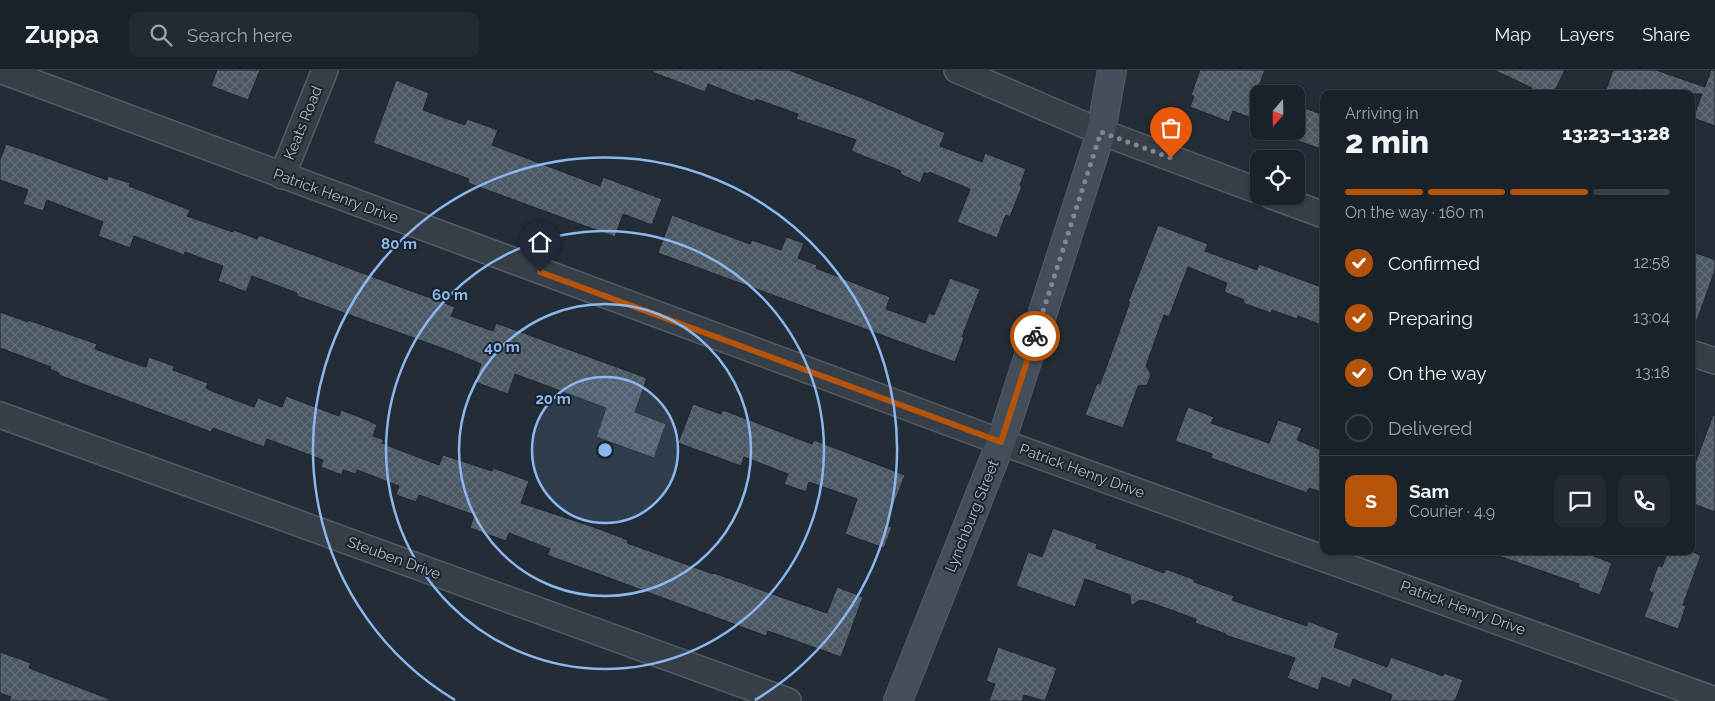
<!DOCTYPE html>
<html lang="en">
<head>
<meta charset="utf-8">
<style>
  :root { --surface:#1a2229; --page:#232a31; --text:#f1f3f6; --muted:#9fa4a8; --line:#383f46; --accent:#b45309 }
  body { margin:0; font-family:Raleway,sans-serif; background:var(--page); color:var(--text); height:100vh; display:flex; flex-direction:column; font-size:19px; white-space:nowrap }
  * { box-sizing:border-box; margin:0 }
  p { font-size:16px; color:var(--muted) }
  .icon { flex:none; width:28px; height:28px; fill:none; stroke:currentColor; stroke-width:2; stroke-linecap:round; stroke-linejoin:round }
  .map { position:relative; flex:1; overflow:hidden }
  .panel { position:absolute; left:1320px; top:20px; width:375px; height:465px; display:flex; flex-direction:column; background:var(--surface); border-radius:10px; box-shadow:0 1px 4px #0004,0 0 0 1px var(--line) }
  .panel>* { flex:none }
  .needle { width:32px; rotate:200deg }
  .buttons { position:absolute; left:1250px; top:15px; display:grid; gap:10px }
  .buttons a { display:grid; place-items:center; width:55px; height:55px; border-radius:10px; background:var(--surface); box-shadow:0 1px 4px #0004,0 0 0 1px var(--line); font-size:25px }
  .pin { position:absolute; display:grid; place-items:center; width:42px; height:42px; color:#fff; margin:-51px -21px; border-radius:50% 50% 50% 0; rotate:-45deg; box-shadow:0 0 5px #0007 }
  .pin .icon { rotate:45deg }
  .courier { position:absolute; display:grid; place-items:center; width:50px; height:50px; margin:-25px; border:4px solid #b45309; border-radius:50%; background:#fff; color:#222; box-shadow:0 1px 6px #0007 }
  .summary em { font-style:normal; font-weight:800 }
  .summary div { display:flex; flex-direction:column-reverse }
  .summary { display:flex; align-items:center; justify-content:space-between; height:85px; padding:0 25px }
  h1 { font-size:32px; font-weight:800; line-height:38px }
  .bar { display:grid; grid-template-columns:repeat(4,1fr); gap:8px 5px; align-content:center; height:60px; padding:0 25px }
  .bar i { height:6px; border-radius:4px; background:var(--line) }
  .bar .current { background:var(--accent) }
  .bar p { grid-column:span 4 }
  .line { display:flex; align-items:center; gap:12px; padding:0 25px; border-top:1px solid var(--line) }
  .line div { flex:1 }
  .round { display:grid; place-items:center; flex:none; width:52px; height:52px; border-radius:10px; background:var(--page) }
  ol { padding:0 25px; list-style:none }
  li { display:flex; align-items:center; gap:15px; height:55px }
  li p { margin-inline-start:auto }
  li .icon { padding:5px; border-radius:50%; background:var(--accent); color:#fff; stroke-width:4 }
  li:last-child { color:var(--muted) }
  li i { width:28px; height:28px; border:2px solid var(--line); border-radius:50% }
  header { display:flex; align-items:center; gap:30px; box-sizing:border-box; height:70px; padding:0 25px; background:var(--surface); border-bottom:1px solid var(--line) }
  header strong { font-size:24px }
  nav { display:flex; gap:28px; margin-inline-start:auto; font-size:18px }
  .search { width:350px; height:45px; background:var(--page); display:flex; align-items:center; gap:12px; box-sizing:border-box; padding:0 18px; border-radius:10px; color:var(--muted); font-size:19px }
  .map>svg:first-child { display:block }
  .building { fill:url(#building-cross-hatch); stroke:#1d252e }
  .lines { fill:none; stroke-linecap:round; stroke-linejoin:round }
  .street-casing { stroke:#545c65; stroke-width:28 }
  .secondary-casing { stroke:#545c65; stroke-width:30 }
  .street { stroke:#363e48; stroke-width:25 }
  .secondary { stroke:#444e5a; stroke-width:28 }
  .done { stroke:#7f8893; stroke-width:5; stroke-dasharray:0 9 }
  .route { stroke:#b45309; stroke-width:6 }
  .ring { fill:none; stroke:#8bb7ee; stroke-width:2.5 }
  .labels { text-anchor:middle; dominant-baseline:central; stroke-width:4; stroke-linejoin:round; paint-order:stroke }
  .street-label { font-size:15px; fill:#b1b9c4; stroke:#1b232c }
  .centre { fill:#8bb7ee; stroke:#1b232c; stroke-width:2.5 }
  .ring-label { font-size:15px; text-anchor:middle; font-weight:bold; fill:#8bb7ee; stroke:#1b232c; stroke-width:4; stroke-linejoin:round; paint-order:stroke }
</style>
</head>
<body>
<header>
<strong>Zuppa</strong>
<div class="search"><svg class="icon" aria-label="search" viewBox="0 0 24 24"><circle cx="10" cy="10" r="6"/><path d="M15 15l6 6"/></svg>Search here</div>
<nav><a>Map</a><a>Layers</a><a>Share</a></nav>
</header>
<div class="map">
<svg width="1715" height="631" viewBox="0 0 1715 631">
  <defs>
    <pattern id="building-cross-hatch" width="8" height="8" patternUnits="userSpaceOnUse" patternTransform="scale(1.25)"><rect width="8" height="8" fill="#4b5763"/><path d="M0 0l8 8M0 8l8-8" fill="none" stroke="#636d78"/></pattern>
  </defs>
  <rect width="100%" height="100%" fill="#232d37"/>
  <!-- building -->
  <g class="building">
    <polygon points="217,0 260,0 248,30 211,16"/>
    <polygon points="653,0 789,0 865,29 945,63 940,76 982,92 985,83 1026,99 1020,115 1022,116 1010,147 1006,145 997,168 957,152 970,119 929,102 928,104 924,103 920,113 900,104 901,101 851,81 856,70 796,49 798,44 756,29 755,32 708,14 705,22 652,2"/>
    <polygon points="1200,0 1265,0 1257,21 1259,21 1259,51 1233,41 1229,52 1190,37 1194,26 1191,25"/>
    <polygon points="1494,0 1565,0 1553,24 1530,24 1532,18"/>
    <polygon points="1613,0 1656,0 1705,17 1711,0 1715,0 1715,56 1693,48 1702,24 1617,24 1606,20"/>
    <polygon points="396,10 429,23 423,40 465,55 467,49 498,60 492,75 600,116 603,107 662,129 652,155 623,144 615,167 468,113 469,109 373,73"/>
    <polygon points="1296,35 1324,45 1324,80 1296,70"/>
    <polygon points="6,74 42,86 107,110 108,106 130,113 129,116 190,140 187,146 233,162 234,160 257,169 259,165 455,237 451,246 493,261 496,253 647,308 635,342 666,354 654,388 596,367 606,338 515,304 508,324 475,312 481,294 450,281 297,226 297,223 252,206 246,222 218,211 223,196 185,182 184,185 134,166 130,178 98,166 103,152 47,130 43,141 23,134 28,120 0,110 0,90"/>
    <polygon points="672,145 750,174 752,170 781,180 786,167 804,173 798,188 817,195 816,198 890,227 886,239 925,253 929,243 934,245 950,208 980,219 962,267 964,268 955,292 658,183"/>
    <polygon points="1158,155 1208,174 1205,181 1257,200 1259,194 1324,218 1324,256 1298,246 1297,249 1272,240 1271,243 1243,233 1244,230 1224,222 1227,213 1188,197 1169,247 1164,245 1146,296 1151,304 1147,315 1138,316 1123,358 1085,345 1097,313 1100,314 1130,232 1128,232"/>
    <polygon points="1691,181 1715,190 1715,200 1694,259 1691,258"/>
    <polygon points="0,242 28,252 28,250 97,274 95,279 142,296 146,297 149,287 174,296 173,300 208,313 206,318 214,322 254,337 258,328 282,337 286,326 339,346 341,340 365,349 377,355 373,366 384,370 382,373 402,381 439,395 443,385 492,401 493,398 529,411 521,433 591,456 628,470 627,473 713,504 714,503 798,533 827,543 837,517 863,527 841,587 768,561 766,566 547,485 550,479 509,463 506,471 470,458 474,445 419,425 416,432 396,425 399,416 357,400 356,404 343,400 342,405 321,397 323,390 267,369 264,377 213,358 211,362 59,305 59,303 50,299 51,297 0,278"/>
    <polygon points="693,334 721,344 723,340 812,374 814,370 905,405 886,455 892,457 884,478 845,464 857,429 809,412 806,422 784,414 788,404 744,387 741,396 678,373"/>
    <polygon points="1188,337 1214,347 1211,353 1269,373 1278,350 1302,358 1297,370 1324,381 1324,423 1309,418 1307,423 1211,388 1212,384 1175,371"/>
    <polygon points="1713,345 1715,346 1715,442 1691,433 1691,389 1696,391"/>
    <polygon points="1053,458 1097,474 1096,478 1164,503 1166,499 1195,510 1194,512 1234,526 1232,530 1307,556 1308,551 1339,563 1334,577 1387,597 1391,587 1443,606 1444,603 1463,610 1455,631 1390,631 1392,625 1353,609 1350,618 1322,607 1318,620 1287,608 1295,588 1225,565 1226,564 1195,553 1196,549 1149,532 1140,530 1131,536 1130,525 1085,509 1075,537 1016,516 1028,482 1042,487"/>
    <polygon points="1494,481 1580,481 1612,493 1600,525 1578,517 1579,514 1493,484"/>
    <polygon points="1668,481 1690,481 1701,485 1683,535 1686,536 1678,559 1644,547 1653,523 1649,521 1658,495 1662,497"/>
    <polygon points="998,577 1057,598 1045,631 1024,625 1022,631 989,631 995,614 986,611"/>
    <polygon points="0,582 31,593 29,598 109,629 109,631 9,631 11,627 0,623"/>
  </g>
  <g class="lines">
    <!-- street casing -->
    <g class="street-casing">
      <g id="street">
        <polyline points="0,0 1001,372 1715,630"/>
        <polyline points="957,0 1101,62 1259,121"/>
        <polyline points="282,106 325,0"/>
        <polyline points="1272,126 1324,145"/>
        <polyline points="1691,283 1715,291"/>
        <polyline points="0,345 788,631"/>
      </g>
    </g>
    <!-- secondary casing -->
    <g class="secondary-casing">
      <polyline id="secondary" points="898,631 1001,372 1101,62 1112,0"/>
    </g>
    <!-- street -->
    <use href="#street" class="street"/>
    <!-- secondary -->
    <use href="#secondary" class="secondary"/>
  </g>
  <g class="lines">
    <!-- done -->
    <polyline class="done" points="1035,266 1101,62 1171,88"/>
    <!-- route -->
    <polyline class="route" points="540,202 1001,372 1035,266"/>
  </g>
  <!-- distance rings -->
  <circle cx="605" cy="380" r="73" fill="#8bb7ee" fill-opacity=".12"/>
  <g class="ring">
    <circle cx="605" cy="380" r="73"/>
    <circle cx="605" cy="380" r="146"/>
    <circle cx="605" cy="380" r="219"/>
    <path d="M455 630A292 292 0 1 1 755 630"/>
  </g>
  <g class="labels">
    <!-- street labels -->
    <g class="street-label">
      <text transform="translate(303 53) rotate(-68)">Keats Road</text>
      <text transform="translate(336 126) rotate(20)">Patrick Henry Drive</text>
      <text transform="translate(1082 401) rotate(20)">Patrick Henry Drive</text>
      <text transform="translate(972 446) rotate(-68)">Lynchburg Street</text>
      <text transform="translate(394 488) rotate(20)">Steuben Drive</text>
      <text transform="translate(1463 538) rotate(20)">Patrick Henry Drive</text>
    </g>
  </g>
  <circle cx="605" cy="380" r="8" class="centre"/>
  <g class="ring-label">
    <text x="399" y="179">80 m</text>
    <text x="450" y="230">60 m</text>
    <text x="502" y="282">40 m</text>
    <text x="553" y="334">20 m</text>
  </g>
</svg>
<div class="buttons">
<a><svg class="needle" viewBox="-14 -14 28 28"><path d="M0-13l5 13h-10z" fill="#e53935"/><path d="M0 13l5-13h-10z" fill="#9fa4a8"/></svg></a>
<a><svg class="icon" aria-label="locate" viewBox="0 0 24 24"><circle cx="12" cy="12" r="6"/><path d="M12 2v4M12 18v4M2 12h4M18 12h4"/></svg></a>
</div>
<div class="pin" style="left:1171px;top:88px;background:#ea580c"><svg class="icon" aria-label="bag" viewBox="0 0 24 24"><path d="M5 8h14l-1 12H6zM9 8a3 3 0 0 1 6 0"/></svg></div>
<div class="pin" style="left:540px;top:202px;background:#1f2937"><svg class="icon" aria-label="home" viewBox="0 0 24 24"><path d="M3 11l9-7 9 7M6 9v11h12V9"/></svg></div>
<div class="courier" style="left:1035px;top:266px"><svg class="icon" aria-label="bike" viewBox="0 0 24 24"><circle cx="6" cy="16" r="4"/><circle cx="18" cy="16" r="4"/><path d="M6 16l4-8h5l3 8M10 8l3 8H6M13 5h3"/></svg></div>
<section class="panel">
<div class="summary"><div><h1>2 min</h1><p>Arriving in</p></div><em>13:23–13:28</em></div>
<div class="bar"><i class="current"></i><i class="current"></i><i class="current"></i><i></i><p>On the way · 160 m</p></div>
<ol>
<li><svg class="icon" aria-label="check" viewBox="0 0 24 24"><path d="M5 12l5 5 9-10"/></svg>Confirmed<p>12:58</p></li>
<li><svg class="icon" aria-label="check" viewBox="0 0 24 24"><path d="M5 12l5 5 9-10"/></svg>Preparing<p>13:04</p></li>
<li><svg class="icon" aria-label="check" viewBox="0 0 24 24"><path d="M5 12l5 5 9-10"/></svg>On the way<p>13:18</p></li>
<li><i></i>Delivered</li>
</ol>
<div class="line" style="height:90px"><b class="round" style="background:var(--accent);color:#fff">S</b><div><b>Sam</b><p>Courier · 4.9</p></div><a class="round"><svg class="icon" aria-label="chat" viewBox="0 0 24 24"><path d="M4 5h16v11H9l-5 4z"/></svg></a><a class="round"><svg class="icon" aria-label="phone" viewBox="0 0 24 24"><path d="M5 4h4l2 5-3 2q2 4 5 5l2-3 5 2v4C11 20 4 13 5 4z"/></svg></a></div>
</section>
</div>
</body>
</html>
